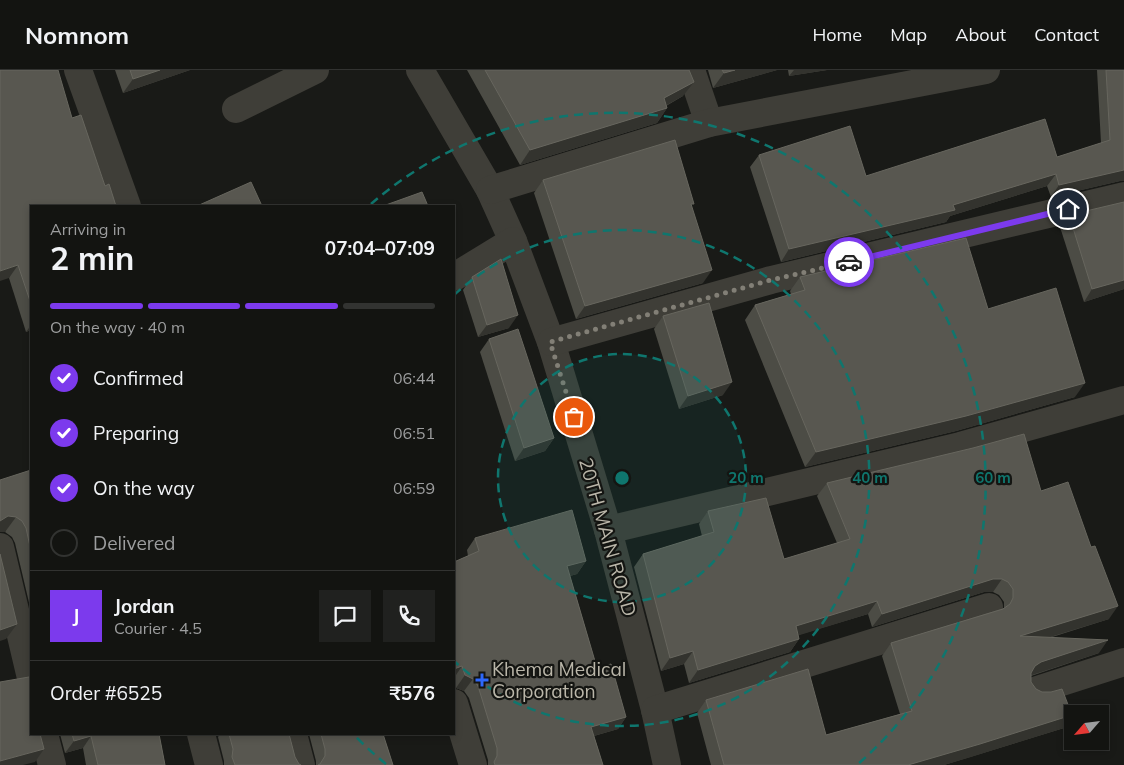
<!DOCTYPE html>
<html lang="en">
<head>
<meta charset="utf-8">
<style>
  :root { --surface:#131411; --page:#20211f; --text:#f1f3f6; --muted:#9d9e9f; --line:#323331; --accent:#7c3aed }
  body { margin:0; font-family:Mulish,sans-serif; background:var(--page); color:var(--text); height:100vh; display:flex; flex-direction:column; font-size:19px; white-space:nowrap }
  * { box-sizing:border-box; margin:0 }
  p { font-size:16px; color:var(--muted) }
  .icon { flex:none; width:28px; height:28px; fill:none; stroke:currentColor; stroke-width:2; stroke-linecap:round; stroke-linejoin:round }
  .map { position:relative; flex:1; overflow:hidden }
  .sheet { position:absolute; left:30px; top:135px; width:425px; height:530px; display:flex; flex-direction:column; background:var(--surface); border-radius:0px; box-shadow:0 2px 8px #0003,0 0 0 1px var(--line) }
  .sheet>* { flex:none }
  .needle { width:32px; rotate:242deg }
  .tools { position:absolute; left:1064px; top:635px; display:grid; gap:10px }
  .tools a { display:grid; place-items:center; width:45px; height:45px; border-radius:0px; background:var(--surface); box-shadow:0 2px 8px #0003,0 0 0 1px var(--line); font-size:25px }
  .pin { position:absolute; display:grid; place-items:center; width:42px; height:42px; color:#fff; margin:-21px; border:2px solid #fff; border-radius:50%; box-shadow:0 1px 5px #0007 }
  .courier { position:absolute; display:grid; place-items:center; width:50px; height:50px; margin:-25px; border:4px solid #7c3aed; border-radius:50%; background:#fff; color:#222; box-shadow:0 1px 6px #0007 }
  .summary em { font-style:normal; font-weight:700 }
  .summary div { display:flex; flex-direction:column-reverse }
  .summary { display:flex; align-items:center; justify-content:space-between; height:85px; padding:0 20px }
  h1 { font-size:32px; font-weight:700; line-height:38px }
  .bar { display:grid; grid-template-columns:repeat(4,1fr); gap:8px 5px; align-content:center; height:60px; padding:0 20px }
  .bar i { height:6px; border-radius:4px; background:var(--line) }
  .bar .current { background:var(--accent) }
  .bar p { grid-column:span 4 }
  .line { display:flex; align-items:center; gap:12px; padding:0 20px; border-top:1px solid var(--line) }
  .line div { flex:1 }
  .round { display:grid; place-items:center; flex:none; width:52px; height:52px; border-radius:0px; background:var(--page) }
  ol { padding:0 20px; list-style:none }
  li { display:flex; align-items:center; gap:15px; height:55px }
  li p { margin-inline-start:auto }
  li .icon { padding:5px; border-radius:50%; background:var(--accent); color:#fff; stroke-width:4 }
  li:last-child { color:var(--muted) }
  li i { width:28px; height:28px; border:2px solid var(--line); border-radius:50% }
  header { display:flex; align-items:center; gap:30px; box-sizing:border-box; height:70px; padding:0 25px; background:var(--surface); border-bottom:1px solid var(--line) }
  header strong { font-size:24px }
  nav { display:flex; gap:28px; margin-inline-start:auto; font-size:18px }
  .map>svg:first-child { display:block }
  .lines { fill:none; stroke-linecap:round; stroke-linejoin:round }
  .minor { stroke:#3f3e38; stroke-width:28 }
  .wall { fill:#4c4c45 }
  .shaded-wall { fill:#33332e }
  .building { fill:#585750; stroke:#67665e }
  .done { stroke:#827f76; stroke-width:5; stroke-dasharray:0 9 }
  .route { stroke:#7c3aed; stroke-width:6 }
  .ring { fill:none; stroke:#0f766e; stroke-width:2.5; stroke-dasharray:9 6 }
  .poi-dot { fill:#2e68fb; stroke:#141512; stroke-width:2 }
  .labels { text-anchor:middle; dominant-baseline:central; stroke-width:4.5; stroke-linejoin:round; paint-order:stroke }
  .street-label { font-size:19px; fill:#bab6a9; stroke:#141512 }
  .poi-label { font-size:19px; fill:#bab6a9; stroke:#141512; text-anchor:start }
  .centre { fill:#0f766e; stroke:#141512; stroke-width:2.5 }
  .ring-label { font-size:15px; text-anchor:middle; font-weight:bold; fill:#0f766e; stroke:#141512; stroke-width:4.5; stroke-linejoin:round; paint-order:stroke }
</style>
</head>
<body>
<header>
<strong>Nomnom</strong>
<nav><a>Home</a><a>Map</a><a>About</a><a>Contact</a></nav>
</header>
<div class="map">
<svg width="1124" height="695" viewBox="0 0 1124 695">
  <rect width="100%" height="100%" fill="#191a17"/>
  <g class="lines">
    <!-- minor -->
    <g class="minor">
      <polyline points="78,0 127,136"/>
      <polyline points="420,0 490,120 513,171 551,272 608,460 655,640 667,695"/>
      <polyline points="691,0 709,53"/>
      <polyline points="236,39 315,0"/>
      <polyline points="490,120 709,53 986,0"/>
      <polyline points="454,207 513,171"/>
      <polyline points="551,272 771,210 1124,126"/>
      <polyline points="608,460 960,376 1124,330"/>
      <polyline points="0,477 31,608"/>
      <polyline points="1037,620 1124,592"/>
      <polyline points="454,633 473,695"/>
      <polyline points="655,640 989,537"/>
      <polyline points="44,664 52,695"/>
      <polyline points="201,664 209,695"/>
      <polyline points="293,664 301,695"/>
    </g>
  </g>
  <!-- wall -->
  <g class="wall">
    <polygon points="115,0 190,0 123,23"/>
    <polygon points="467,0 689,0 683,26 666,36 667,38 657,53 520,95"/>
    <polygon points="708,0 777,0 713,18"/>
    <polygon points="788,0 827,0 789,6"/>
    <polygon points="1097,0 1124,0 1120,111 1051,127 1047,116 950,146 946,152 781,192 750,97 759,85 866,106 1057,87 1101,73"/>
    <polygon points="543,110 692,137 703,213 576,249 534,123"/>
    <polygon points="31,136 31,260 26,262 9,208"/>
    <polygon points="1069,145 1124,219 1084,232 1060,157"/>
    <polygon points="472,207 509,258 478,267 463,220"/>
    <polygon points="800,207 988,239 1075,327 956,361 805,397 745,250 755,235 791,224 790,221"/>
    <polygon points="663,246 723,325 679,339 654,259"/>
    <polygon points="489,269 554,368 545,381 515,391 480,282"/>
    <polygon points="31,400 31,541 15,473 12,467 5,462"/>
    <polygon points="827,413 1041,421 1109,549 1049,568 1099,583 1031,606 1031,612 1064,658 944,695 711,695 697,643 706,630 826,665 900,644 882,586 891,573 1004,538 1004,532 999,525 993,522 984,522 872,557 868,544 798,565 799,569 790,582 689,613 684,594 661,601 634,497 643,484 702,466 699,454 708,441 784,489 837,473 817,426"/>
    <polygon points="475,468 586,491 577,504 570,506 597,598 626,647 618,659 594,666 603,695 488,695 488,690 469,628 464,621 456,618 454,611 454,492 468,486 467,480"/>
    <polygon points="60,664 159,664 165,695 86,695 83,678 65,683"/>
    <polygon points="220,664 289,664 295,687 299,694 301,695 224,695 224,691 218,667"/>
    <polygon points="309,664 383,664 393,695 316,695 316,691"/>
  </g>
  <!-- shaded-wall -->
  <g class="shaded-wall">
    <polygon points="160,0 190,0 123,23 133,9"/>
    <polygon points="735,0 777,0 713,18 724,3"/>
    <polygon points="794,0 827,0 789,6"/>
    <polygon points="694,12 683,26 654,42 664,28"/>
    <polygon points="667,38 657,53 520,95 530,80"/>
    <polygon points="1124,100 1124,111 1120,111 1051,127 1059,115"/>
    <polygon points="1056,104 1047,116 950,146 946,152 781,192 789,179 953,135"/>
    <polygon points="18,195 9,208 0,211 0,201"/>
    <polygon points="712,200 703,213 576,249 585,236"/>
    <polygon points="1124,210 1124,219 1084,232 1092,219"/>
    <polygon points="518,245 509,258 478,267 487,255"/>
    <polygon points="31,255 31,260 26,262"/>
    <polygon points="732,312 723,325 679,339 688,326"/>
    <polygon points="1085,313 1075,327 956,361 805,397 816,382"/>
    <polygon points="554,368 545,381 515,391 524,378"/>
    <polygon points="8,446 16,447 5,462 0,462 0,451"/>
    <polygon points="586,491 577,504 559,509 567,496"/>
    <polygon points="993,509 1002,509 993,522 984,522 872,557 882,544"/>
    <polygon points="877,531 868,544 787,569 796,556"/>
    <polygon points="1118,536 1109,549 1011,579 1020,566"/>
    <polygon points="17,554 6,569 0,571 0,560"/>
    <polygon points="799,569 790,582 689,613 698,600"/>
    <polygon points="1108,570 1099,583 1032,605 1026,609 1035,596 1041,592"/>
    <polygon points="693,581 684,594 661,601 670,588"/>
    <polygon points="462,596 454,608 454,599"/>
    <polygon points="465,605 473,609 464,621 456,618"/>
    <polygon points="1072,645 1064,658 971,687 944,695 908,695"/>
    <polygon points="626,647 618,659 583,669 591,657"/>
    <polygon points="91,666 83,678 65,683 74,671"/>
    <polygon points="44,679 35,692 23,695 0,695 0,691"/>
  </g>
  <!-- building -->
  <g class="building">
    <polygon points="0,0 58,0 72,48 81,45 105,116 109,114 116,136 31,136 31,234 18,195 0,201"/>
    <polygon points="130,0 160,0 133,9"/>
    <polygon points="485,0 689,0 694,12 664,28 667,38 530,80"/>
    <polygon points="722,0 735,0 724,3"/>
    <polygon points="1106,0 1124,0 1124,100 1059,115 1056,104 953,135 955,140 789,179 759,85 850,56 866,106 1045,49 1057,87 1110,70"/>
    <polygon points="675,70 694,134 691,134 712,200 585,236 543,110"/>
    <polygon points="251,112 262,136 197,136"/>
    <polygon points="422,122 428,136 383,136"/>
    <polygon points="1124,132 1124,210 1092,219 1069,145"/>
    <polygon points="966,168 988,239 1056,218 1085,313 966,346 816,382 755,235 805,220 800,207"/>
    <polygon points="501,189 518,245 487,255 472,207"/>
    <polygon points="709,233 732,312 688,326 663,246"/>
    <polygon points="518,259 554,368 524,378 489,269"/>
    <polygon points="1024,364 1041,421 1068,412 1091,477 1095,476 1118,536 1020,566 1108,570 1041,592 1035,596 1031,603 1031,612 1036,619 1042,622 1051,622 1062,619 1072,645 980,674 908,695 724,695 706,630 808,599 826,665 912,641 891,573 1003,539 1010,534 1013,528 1013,519 1008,512 1002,509 993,509 882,544 877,531 796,556 799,569 698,600 693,581 670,588 643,484 714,462 708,441 766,428 784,489 850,469 827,413 973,378"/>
    <polygon points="31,400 31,481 26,458 22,451 16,447 8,446 0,451 0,410"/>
    <polygon points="572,440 586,491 567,496 597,598 611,594 626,647 591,657 603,695 495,695 494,692 497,686 497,678 478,616 473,609 465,605 462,596 454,599 454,492 479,481 475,468"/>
    <polygon points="0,484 17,554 0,560"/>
    <polygon points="29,607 31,608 31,664 40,664 44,679 0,691 0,612"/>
    <polygon points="72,664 159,664 165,695 98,695 91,666 74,671"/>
    <polygon points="229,664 289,664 295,687 299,694 301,695 235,695 232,687 233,679"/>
    <polygon points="321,664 383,664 393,695 318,695 320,694 325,686 325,679"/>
  </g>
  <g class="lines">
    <!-- done -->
    <polyline class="done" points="574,347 550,272 771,210 849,192"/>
    <!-- route -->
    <polyline class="route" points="849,192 1068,139"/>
  </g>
  <!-- distance rings -->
  <circle cx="622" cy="408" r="124" fill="#0f766e" fill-opacity=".12"/>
  <g class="ring">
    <circle cx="622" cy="408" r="124"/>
    <path d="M454 225A248 248 0 1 1 454 591"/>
    <path d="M386 694A371 371 0 0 1 355 666M371 134A371 371 0 1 1 858 694"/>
  </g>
  <!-- markers -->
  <path class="poi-dot" d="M479.5 602.5h5v5h5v5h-5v5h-5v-5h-5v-5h5z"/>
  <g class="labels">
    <!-- street labels -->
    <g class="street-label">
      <text transform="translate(608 467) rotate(74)">20TH MAIN ROAD</text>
    </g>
    <!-- poi labels -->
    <g class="poi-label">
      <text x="492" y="599">Khema Medical<tspan x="492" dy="22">Corporation</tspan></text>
    </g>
  </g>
  <circle cx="622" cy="408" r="8" class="centre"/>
  <g class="ring-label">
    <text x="746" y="413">20 m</text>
    <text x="870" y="413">40 m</text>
    <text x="993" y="413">60 m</text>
  </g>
</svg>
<div class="tools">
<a><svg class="needle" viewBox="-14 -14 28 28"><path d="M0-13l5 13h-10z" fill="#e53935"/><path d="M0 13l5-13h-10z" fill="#9d9e9f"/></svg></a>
</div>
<div class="pin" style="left:574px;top:347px;background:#ea580c"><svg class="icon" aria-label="bag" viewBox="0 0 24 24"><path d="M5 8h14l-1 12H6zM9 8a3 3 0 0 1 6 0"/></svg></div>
<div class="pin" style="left:1068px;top:139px;background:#1f2937"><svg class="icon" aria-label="home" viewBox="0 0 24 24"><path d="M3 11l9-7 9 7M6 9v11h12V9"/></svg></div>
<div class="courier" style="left:849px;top:192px"><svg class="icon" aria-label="car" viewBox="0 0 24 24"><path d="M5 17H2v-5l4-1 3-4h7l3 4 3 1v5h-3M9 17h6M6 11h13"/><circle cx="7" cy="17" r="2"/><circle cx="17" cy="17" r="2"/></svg></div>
<section class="sheet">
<div class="summary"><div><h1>2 min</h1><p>Arriving in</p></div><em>07:04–07:09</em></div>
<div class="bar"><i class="current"></i><i class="current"></i><i class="current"></i><i></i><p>On the way · 40 m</p></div>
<ol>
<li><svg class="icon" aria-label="check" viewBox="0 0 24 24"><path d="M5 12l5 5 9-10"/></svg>Confirmed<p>06:44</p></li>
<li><svg class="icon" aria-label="check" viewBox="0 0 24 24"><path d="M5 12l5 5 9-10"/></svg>Preparing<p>06:51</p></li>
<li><svg class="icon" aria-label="check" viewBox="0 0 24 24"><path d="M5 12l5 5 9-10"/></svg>On the way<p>06:59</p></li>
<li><i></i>Delivered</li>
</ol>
<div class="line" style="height:90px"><b class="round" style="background:var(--accent);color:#fff">J</b><div><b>Jordan</b><p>Courier · 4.5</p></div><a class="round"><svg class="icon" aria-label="chat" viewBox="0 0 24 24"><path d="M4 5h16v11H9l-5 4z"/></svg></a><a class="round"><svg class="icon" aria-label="phone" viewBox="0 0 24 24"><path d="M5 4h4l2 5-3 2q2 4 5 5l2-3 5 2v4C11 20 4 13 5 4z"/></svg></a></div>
<div class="line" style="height:65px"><div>Order #6525</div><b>₹576</b></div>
</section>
</div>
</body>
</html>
